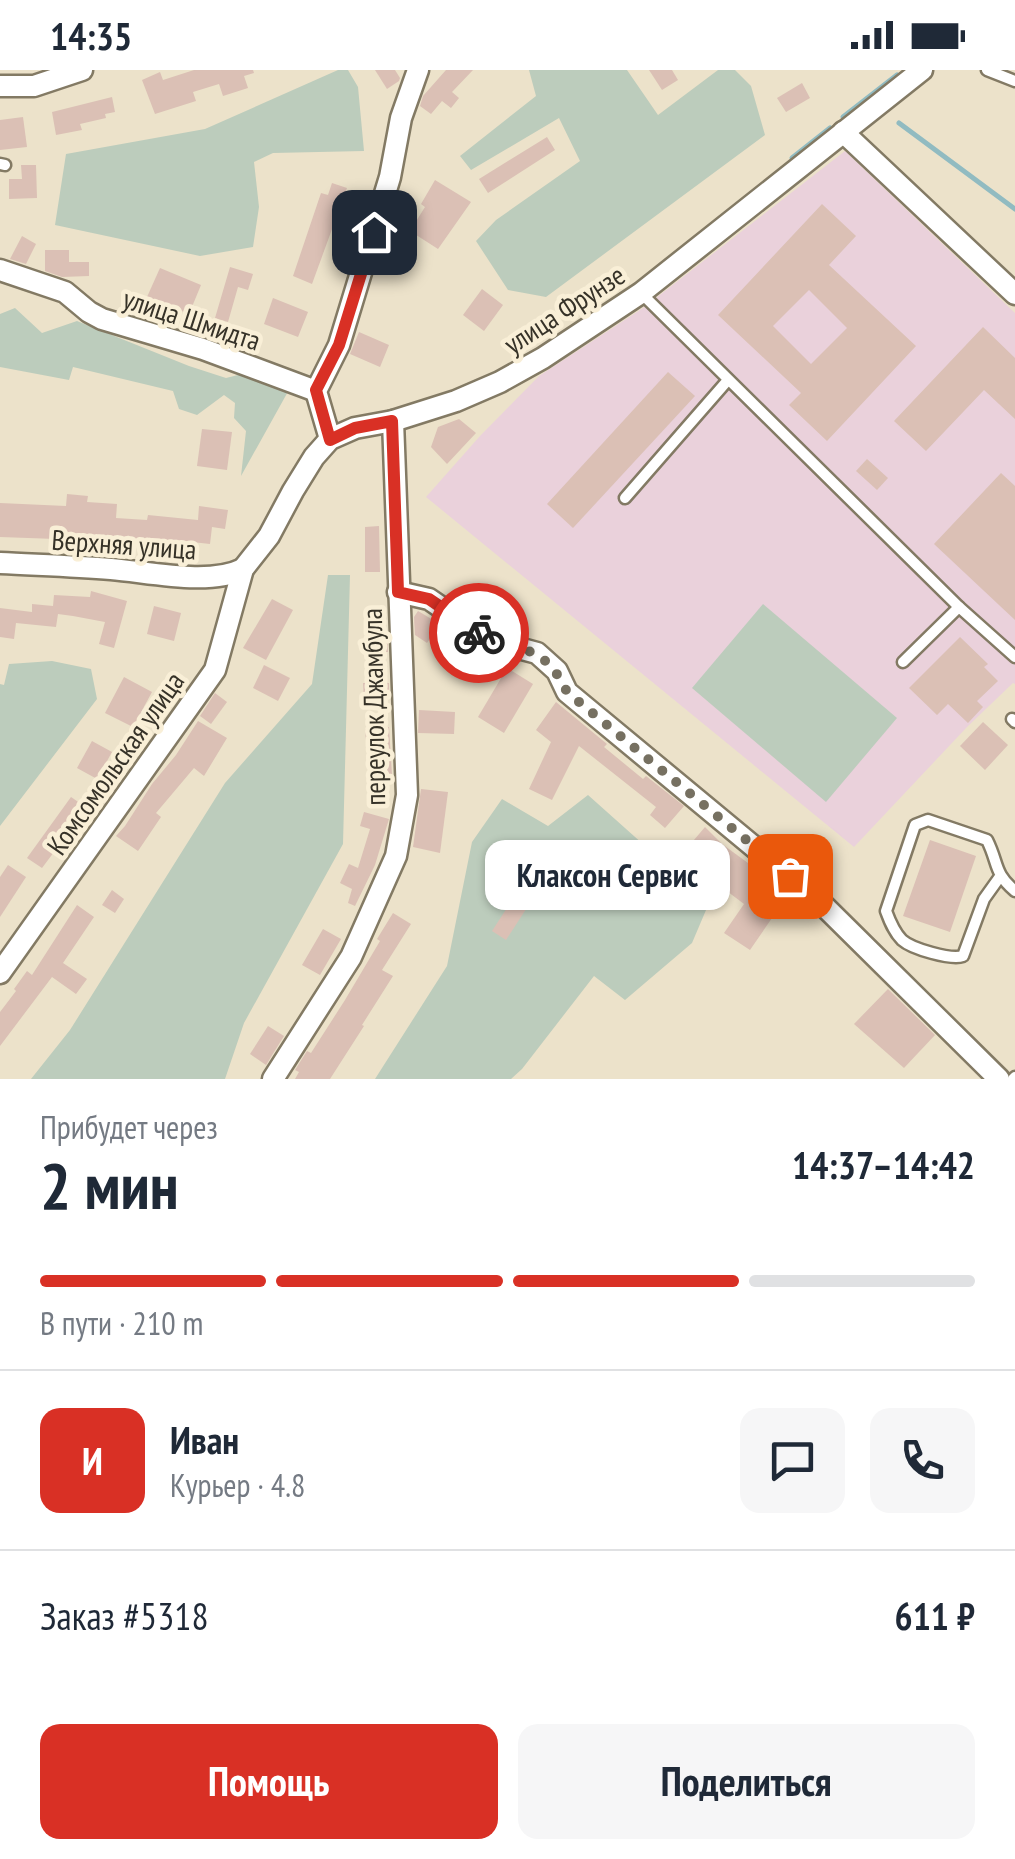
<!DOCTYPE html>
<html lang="ru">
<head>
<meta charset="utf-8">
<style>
  :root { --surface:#fff; --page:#f6f6f7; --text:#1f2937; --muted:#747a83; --line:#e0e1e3; --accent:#d93025 }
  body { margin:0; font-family:"PT Sans Narrow",sans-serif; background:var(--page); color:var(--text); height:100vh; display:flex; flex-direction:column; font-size:38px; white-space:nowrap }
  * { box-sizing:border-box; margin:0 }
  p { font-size:32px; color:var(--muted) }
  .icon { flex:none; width:55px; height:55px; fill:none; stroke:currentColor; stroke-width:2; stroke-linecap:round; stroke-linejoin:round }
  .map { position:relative; height:1009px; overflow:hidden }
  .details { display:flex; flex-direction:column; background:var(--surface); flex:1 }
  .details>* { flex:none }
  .pin { position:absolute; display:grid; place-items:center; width:85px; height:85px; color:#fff; margin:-42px; border-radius:20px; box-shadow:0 5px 15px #0006 }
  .courier { position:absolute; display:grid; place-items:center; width:100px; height:100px; margin:-50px; border:8px solid #d93025; border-radius:50%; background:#fff; color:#222; box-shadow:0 2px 12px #0007 }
  .bubble { position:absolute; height:70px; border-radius:20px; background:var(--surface); box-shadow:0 2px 8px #0004; font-size:32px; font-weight:700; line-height:70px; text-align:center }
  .head em { font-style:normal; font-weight:700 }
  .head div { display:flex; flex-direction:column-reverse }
  .head { display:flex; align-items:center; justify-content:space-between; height:170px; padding:0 40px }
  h1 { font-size:65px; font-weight:700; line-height:75px }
  .bar { display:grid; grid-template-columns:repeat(4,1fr); gap:15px 10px; align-content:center; height:120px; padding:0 40px }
  .bar i { height:12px; border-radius:8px; background:var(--line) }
  .bar .active { background:var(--accent) }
  .bar p { grid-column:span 4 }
  .line { display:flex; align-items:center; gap:25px; padding:0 40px; border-top:2px solid var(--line) }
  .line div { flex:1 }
  .round { display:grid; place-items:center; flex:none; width:105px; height:105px; border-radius:20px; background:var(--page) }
  .action { display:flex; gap:20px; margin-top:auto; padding:20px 40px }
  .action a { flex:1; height:115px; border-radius:20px; background:var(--accent); color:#fff; font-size:40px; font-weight:700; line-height:115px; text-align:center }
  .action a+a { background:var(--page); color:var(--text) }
  .status { display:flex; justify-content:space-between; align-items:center; height:70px; padding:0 50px; background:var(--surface); direction:ltr }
  .status svg { height:28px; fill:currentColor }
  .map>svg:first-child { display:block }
  .education { fill:#ead1db }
  .green { fill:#bcccbc }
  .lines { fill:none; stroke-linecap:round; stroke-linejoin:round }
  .stream { stroke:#91bbc1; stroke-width:5 }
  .building { fill:#dbc0b5; fill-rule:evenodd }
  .service-casing { stroke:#837a64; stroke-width:15 }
  .minor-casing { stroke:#837a64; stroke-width:25 }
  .service { stroke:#fff; stroke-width:10 }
  .minor { stroke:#fff; stroke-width:20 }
  .done { stroke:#767061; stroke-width:10; stroke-dasharray:0 18 }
  .route { stroke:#d93025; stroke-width:12 }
  .labels { text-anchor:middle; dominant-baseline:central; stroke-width:9; stroke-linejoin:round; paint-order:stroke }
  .street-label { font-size:28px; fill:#363228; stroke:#f9efd7 }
</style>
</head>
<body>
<div class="status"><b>14:35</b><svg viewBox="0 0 49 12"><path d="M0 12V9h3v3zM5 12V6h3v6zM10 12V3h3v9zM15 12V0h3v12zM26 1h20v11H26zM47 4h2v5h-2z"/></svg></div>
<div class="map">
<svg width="1015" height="1009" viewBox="0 0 1015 1009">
  <rect width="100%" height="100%" fill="#ece2ca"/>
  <!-- education -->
  <polygon class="education" points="845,81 1015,243 1015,614 1013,613 967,657 854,777 426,427 480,366 539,306 643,238"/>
  <!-- green -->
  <g class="green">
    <polygon points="338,0 348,0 358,17 364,81 273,83 254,92 259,137 253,177 200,186 55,155 66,84 205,59"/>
    <polygon points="529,0 627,0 658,45 718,0 735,0 751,16 765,65 546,227 508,220 476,171 496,150 580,91 559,48 471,100 460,86 536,26"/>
    <polygon points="15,238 42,263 77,251 189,296 226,308 246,303 290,318 241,406 246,361 234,348 235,333 224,325 197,345 179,339 173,321 73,297 69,310 0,297 0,244"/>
    <polygon points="328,505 350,505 343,774 244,953 225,1009 31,1009 70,960 225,713 312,614"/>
    <polygon points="763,534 897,648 826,732 692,618"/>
    <polygon points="52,591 91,599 97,629 0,756 0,614 4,615 9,594"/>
    <polygon points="588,725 709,833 692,873 625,930 594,906 522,999 511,1009 375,1009 447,896 472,772 502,729 548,756"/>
  </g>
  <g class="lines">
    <!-- stream -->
    <g class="stream">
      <polyline points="843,47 897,5"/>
      <polyline points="899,53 1015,139"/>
      <polyline points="792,88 830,58"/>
    </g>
  </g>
  <!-- building -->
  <g class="building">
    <polygon points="194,0 253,0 254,3 244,6 248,18 223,26 219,14 193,22 196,31 155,44 142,10 160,2 163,10"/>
    <polygon points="375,0 395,0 400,8 399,11 387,19"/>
    <polygon points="446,0 473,0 452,22 459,28 451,38 442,31 431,44 420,36 423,26"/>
    <polygon points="649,0 672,0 678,10 662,20"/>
    <polygon points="802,13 810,28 786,42 777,28"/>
    <polygon points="112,27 115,42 105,44 106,48 80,54 82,60 56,65 52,42"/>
    <polygon points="23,47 27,77 0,80 0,50"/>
    <polygon points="547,67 555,80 488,123 479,109"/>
    <polygon points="21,95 36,95 37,128 9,129 9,109 22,109"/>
    <polygon points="435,110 471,132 438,179 410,161 425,137 421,134"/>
    <polygon points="332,113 347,118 312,214 293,206 321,123 328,125"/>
    <path d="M822 134 856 166 829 195 916 276 827 371 789 335 801 323 718 245ZM809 220 847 258 811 294 773 256Z"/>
    <polygon points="22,166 36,174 26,194 10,189"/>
    <polygon points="45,180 69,180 69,192 89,192 89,206 62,207 45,201"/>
    <polygon points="230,197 253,204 248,220 238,217 228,252 215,248"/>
    <polygon points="160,198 201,215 189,244 147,227"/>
    <polygon points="482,219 503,235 484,261 463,245"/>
    <polygon points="273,228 308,242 298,267 264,254"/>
    <polygon points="983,257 1015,288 1015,349 984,320 926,381 894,351"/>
    <polygon points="359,262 389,275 380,297 350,284"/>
    <polygon points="668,302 695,326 573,458 547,434"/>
    <polygon points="459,349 476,363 447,394 431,377 438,357"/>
    <polygon points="202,359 232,362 227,400 197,396"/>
    <polygon points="867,389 888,408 877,420 856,401"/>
    <polygon points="1001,403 1015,416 1015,550 934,474"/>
    <polygon points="67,424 88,426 87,432 117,434 116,448 147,450 148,445 198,450 199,436 228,440 225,459 212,457 210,474 174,470 173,475 145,472 145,470 56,462 56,469 0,467 0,433 66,436"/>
    <polygon points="379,456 380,502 365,502 365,457"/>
    <polygon points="91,521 127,531 114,578 99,574 105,552 73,546 58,544 56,557 16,553 14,569 0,567 0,538 32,542 32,534 53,536 54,525 90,527"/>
    <polygon points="272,529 293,540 266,590 243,578"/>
    <polygon points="154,536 181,543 174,571 147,564"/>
    <polygon points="418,541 440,554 427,573 415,565 414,547"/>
    <polygon points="370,564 387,564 388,582 370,582"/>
    <polygon points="960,567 988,594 984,597 998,611 977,631 983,637 968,653 948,634 937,645 909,618"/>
    <polygon points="464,570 482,580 471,597 453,586"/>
    <polygon points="264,595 290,608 278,631 253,618"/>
    <polygon points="507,598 533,614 504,663 478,647"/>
    <polygon points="124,607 152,622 133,657 105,643"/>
    <polygon points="363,613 389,613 389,629 364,629"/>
    <polygon points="215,623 227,632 211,654 200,646"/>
    <polygon points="556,632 607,674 604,677 643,709 646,706 684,736 665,758 650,745 656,737 579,676 552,730 529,719 551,672 536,660"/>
    <polygon points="419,640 455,642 454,664 418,663"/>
    <polygon points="198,651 227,668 204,706 194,698 156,743 161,747 138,781 116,766 125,756 152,714 176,685"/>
    <polygon points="983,652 1008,675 985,700 960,676"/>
    <polygon points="389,657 392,705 369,707 365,659"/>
    <polygon points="92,671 112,682 97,709 77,698"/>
    <polygon points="421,719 448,722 440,783 413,777"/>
    <polygon points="71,727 87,738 42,798 27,788"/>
    <polygon points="364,742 389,749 375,795 355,836 348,833 352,819 340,813 349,794 358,798 370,759 360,756"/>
    <polygon points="705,757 722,774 782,818 774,830 781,835 750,880 724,863 744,834 715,812 720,804 688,777"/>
    <polygon points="930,770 976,786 950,862 903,846"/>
    <polygon points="8,795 26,807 0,847 0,807"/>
    <polygon points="112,820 124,829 115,843 102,835"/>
    <polygon points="516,824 530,833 506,870 492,861"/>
    <polygon points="77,835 94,847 63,893 87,909 76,924 52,907 0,976 0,942 16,921 14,919 27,901 32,905"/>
    <polygon points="393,843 411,854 382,900 393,906 362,955 364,956 330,1009 295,1009 299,1002 295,1000 307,981 311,983 345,930 380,871 377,869"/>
    <polygon points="323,859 341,869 320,905 302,895"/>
    <polygon points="888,919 935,965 904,998 854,954"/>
    <polygon points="268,956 284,966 266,995 250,984"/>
  </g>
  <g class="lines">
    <!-- service casing -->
    <g class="service-casing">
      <g id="service">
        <polyline points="987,0 1015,11"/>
        <polyline points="0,94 5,95"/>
        <polyline points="641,223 959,537"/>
        <polyline points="625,428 728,310"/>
        <polyline points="903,592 959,537 1015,587"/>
        <polyline points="1012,649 1015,652"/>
        <path d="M999 808 984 829 963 886C951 890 912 879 902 870 894 862 890 852 886 841L915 755 928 750 987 770C999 794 993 802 1015 821"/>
        <polyline points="1013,1009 1015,1007"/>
      </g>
    </g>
    <!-- minor casing -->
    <g class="minor-casing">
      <g id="minor">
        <polyline points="0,16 34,16 82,0"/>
        <polyline points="843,62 1015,224"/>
        <polyline points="0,200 65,222 89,242 102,249 203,279 316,321"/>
        <polyline points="330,369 316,321 339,275 390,107 401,48 418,0"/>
        <path d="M0 493C37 495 74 496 111 499 149 502 209 516 243 499"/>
        <polyline points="398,522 429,529 477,562 496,572 537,583 557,601 567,622 818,830 999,1009"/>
        <polyline points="0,903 215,600 243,499 269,466 293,421 314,387 330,369 355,358 393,351 456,331 500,312 543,288 641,223 922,0"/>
        <polyline points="273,1009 351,887 396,786 407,725 393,351"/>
      </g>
    </g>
    <!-- service -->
    <use href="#service" class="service"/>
    <!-- minor -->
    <use href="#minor" class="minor"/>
  </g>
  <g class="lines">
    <!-- done -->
    <path class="done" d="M479 563C522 584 543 572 567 622L790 806"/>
    <!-- route -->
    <polyline class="route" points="374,162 339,275 316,320 330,370 355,358 392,351 398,522 429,529 479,563"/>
  </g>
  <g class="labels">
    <!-- street labels -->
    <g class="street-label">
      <text transform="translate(564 239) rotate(-33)">улица Фрунзе</text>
      <text transform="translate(192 249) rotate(18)">улица Шмидта</text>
      <text transform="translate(124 474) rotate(4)">Верхняя улица</text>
      <text transform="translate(373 637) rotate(-91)">переулок Джамбула</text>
      <text transform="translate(115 693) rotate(-55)">Комсомольская улица</text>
    </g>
  </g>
</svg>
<div class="pin" style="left:790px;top:806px;background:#ea580c"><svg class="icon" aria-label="bag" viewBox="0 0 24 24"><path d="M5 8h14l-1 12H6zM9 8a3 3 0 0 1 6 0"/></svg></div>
<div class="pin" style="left:374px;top:162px;background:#1f2937"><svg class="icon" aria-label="home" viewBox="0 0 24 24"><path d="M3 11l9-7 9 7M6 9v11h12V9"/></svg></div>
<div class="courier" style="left:479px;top:563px"><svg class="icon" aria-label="bike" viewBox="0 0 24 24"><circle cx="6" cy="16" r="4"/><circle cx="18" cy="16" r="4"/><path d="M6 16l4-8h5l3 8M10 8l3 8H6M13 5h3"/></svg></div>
<div class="bubble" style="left:485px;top:770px;width:245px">Клаксон Сервис</div>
</div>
<section class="details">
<div class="head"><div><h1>2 мин</h1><p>Прибудет через</p></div><em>14:37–14:42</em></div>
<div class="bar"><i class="active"></i><i class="active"></i><i class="active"></i><i></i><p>В пути · 210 m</p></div>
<div class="line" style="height:180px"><b class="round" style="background:var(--accent);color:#fff">И</b><div><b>Иван</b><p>Курьер · 4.8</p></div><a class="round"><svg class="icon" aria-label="chat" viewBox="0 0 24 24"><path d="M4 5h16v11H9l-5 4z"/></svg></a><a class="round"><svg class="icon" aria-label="phone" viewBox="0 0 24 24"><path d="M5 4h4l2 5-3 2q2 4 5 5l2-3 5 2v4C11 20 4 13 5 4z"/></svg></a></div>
<div class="line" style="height:130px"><div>Заказ #5318</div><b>611 ₽</b></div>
<div class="action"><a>Помощь</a><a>Поделиться</a></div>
</section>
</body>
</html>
